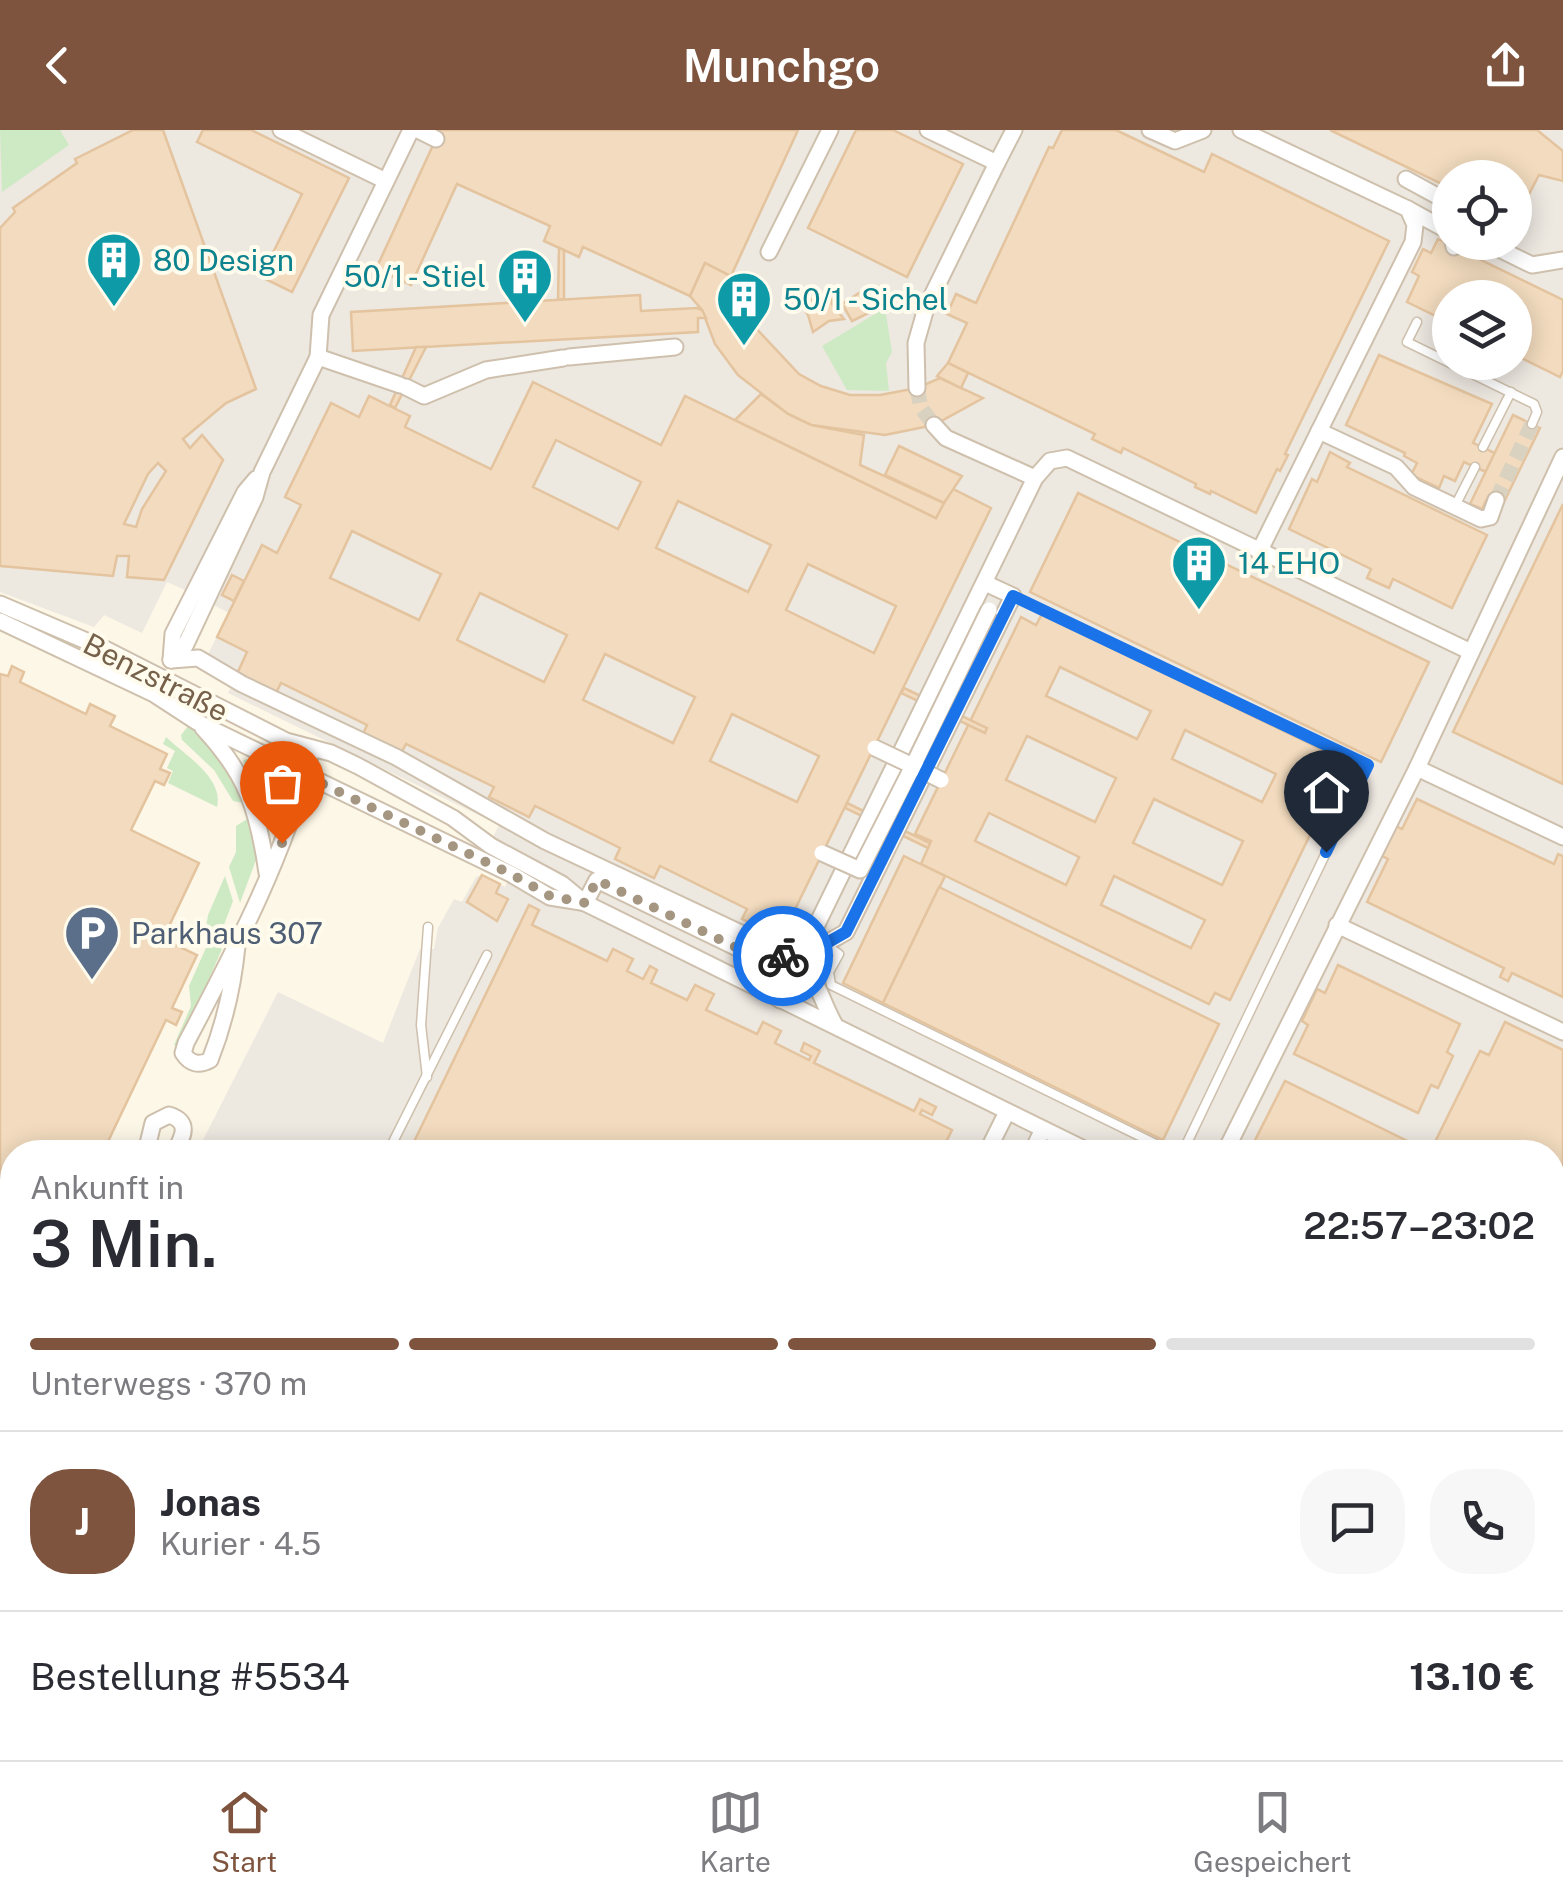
<!DOCTYPE html>
<html lang="de">
<head>
<meta charset="utf-8">
<style>
  :root { --surface:#fff; --page:#f7f7f7; --text:#2b2b33; --muted:#7c7c81; --line:#e1e1e2; --accent:#7f543e }
  body { margin:0; font-family:"Public Sans",sans-serif; background:var(--page); color:var(--text); height:100vh; display:flex; flex-direction:column; font-size:38px; white-space:nowrap }
  * { box-sizing:border-box; margin:0 }
  p { font-size:32px; color:var(--muted) }
  .icon { flex:none; width:55px; height:55px; fill:none; stroke:currentColor; stroke-width:2; stroke-linecap:round; stroke-linejoin:round }
  .map { position:relative; flex:1; overflow:hidden }
  .drawer { position:absolute; left:0px; top:1010px; width:1565px; height:620px; display:flex; flex-direction:column; background:var(--surface); border-radius:40px 40px 0 0; box-shadow:0 5px 25px #0003 }
  .drawer>* { flex:none }
  .controls { position:absolute; left:1432px; top:30px; display:grid; gap:20px }
  .controls a { display:grid; place-items:center; width:100px; height:100px; border-radius:50%; background:var(--surface); box-shadow:0 5px 25px #0003; font-size:50px }
  .pin { position:absolute; display:grid; place-items:center; width:85px; height:85px; color:#fff; margin:-102px -42px; border-radius:50% 50% 50% 0; rotate:-45deg; box-shadow:0 0 10px #0007 }
  .pin .icon { rotate:45deg }
  .courier { position:absolute; display:grid; place-items:center; width:100px; height:100px; margin:-50px; border:8px solid #1a73e8; border-radius:50%; background:#fff; color:#222; box-shadow:0 2px 12px #0007 }
  .overview em { font-style:normal; font-weight:600 }
  .overview div { display:flex; flex-direction:column-reverse }
  .overview { display:flex; align-items:center; justify-content:space-between; height:170px; padding:0 30px }
  h1 { font-size:65px; font-weight:600; line-height:75px }
  .bar { display:grid; grid-template-columns:repeat(4,1fr); gap:15px 10px; align-content:center; height:120px; padding:0 30px }
  .bar i { height:12px; border-radius:8px; background:var(--line) }
  .bar .selected { background:var(--accent) }
  .bar p { grid-column:span 4 }
  .line { display:flex; align-items:center; gap:25px; padding:0 30px; border-top:2px solid var(--line) }
  .line div { flex:1 }
  .round { display:grid; place-items:center; flex:none; width:105px; height:105px; border-radius:40px; background:var(--page) }
  header { display:flex; justify-content:space-between; align-items:center; height:130px; padding:0 30px; background:var(--accent); color:#fff; font-size:45px; font-weight:600 }
  .tab-bar { display:flex; justify-content:space-around; align-items:center; height:140px; border-top:2px solid var(--line); background:var(--surface); font-size:28px; color:var(--muted) }
  .tab-bar a { display:grid; justify-items:center; gap:5px }
  .tab-bar .selected { color:var(--accent) }
  .map>svg:first-child { display:block }
  .industrial { fill:#ede8e0; fill-rule:evenodd }
  .green { fill:#ceeac5 }
  .building { fill:#f2dbbe; stroke:#e4c49f; stroke-width:2.5; fill-rule:evenodd }
  .lines { fill:none; stroke-linecap:round; stroke-linejoin:round }
  .street-tunnel { stroke:#dad2c0; stroke-width:15; stroke-dasharray:15 8; stroke-linecap:butt }
  .lane-casing { stroke:#cec0ad; stroke-width:11 }
  .street-casing { stroke:#cec0ad; stroke-width:19 }
  .lane { stroke:#fff; stroke-width:8 }
  .street { stroke:#fff; stroke-width:15 }
  .street-bridge-casing { stroke:#cec0ad; stroke-width:19; stroke-linecap:butt }
  .street-bridge { stroke:#fff; stroke-width:15 }
  .done { stroke:#a59682; stroke-width:10; stroke-dasharray:0 18 }
  .route { stroke:#1a73e8; stroke-width:12 }
  .labels { text-anchor:middle; dominant-baseline:central; stroke-width:8; stroke-linejoin:round; paint-order:stroke }
  .culture-label { font-size:30px; fill:#0d838f; stroke:#fffbed; text-anchor:start }
  .street-label { font-size:30px; fill:#76614b; stroke:#fffbed }
  .service-label { font-size:30px; fill:#4e5e75; stroke:#fffbed; text-anchor:start }
</style>
</head>
<body>
<header><svg class="icon" aria-label="back" viewBox="0 0 24 24"><path d="M15 5l-7 7 7 7"/></svg>Munchgo<svg class="icon" aria-label="share" viewBox="0 0 24 24"><path d="M12 15V3M7 8l5-5 5 5M5 13v7h14v-7"/></svg></header>
<div class="map">
<svg width="1563" height="1630" viewBox="0 0 1563 1630">
  <rect width="100%" height="100%" fill="#fcf7e7"/>
  <!-- industrial -->
  <path class="industrial" d="M0 0H1563V1630H0V1183H12V1618H1552V1022H197L278 862 383 913 420 819H434L438 798 454 769 462 772 476 747 482 745 505 757 521 721 492 709 499 695 228 563 237 544 207 526 229 483 183 459 167 452 142 503 104 485 94 497 0 462ZM1450 48H1515V112H1450ZM1450 168H1515V232H1450Z"/>
  <!-- green -->
  <g class="green">
    <polygon points="0,0 60,0 69,15 2,62"/>
    <polygon points="885,178 892,222 886,233 889,261 847,260 822,216"/>
    <polygon points="189,595 225,632 248,674 233,671 214,640 182,610 181,605"/>
    <path d="M166 607C185 625 224 648 217 677L168 653 173 641 167 638 175 621 163 614Z"/>
    <polygon points="246,629 291,649 283,672 269,669 260,672 243,631"/>
    <polygon points="252,686 256,730 240,773 229,737 236,722 236,696"/>
    <polygon points="225,746 233,771 216,816 222,819 179,918 174,915 191,876 189,856 209,811 206,798 208,785"/>
  </g>
  <!-- building -->
  <g class="building">
    <path d="M133 0H163L256 259 226 273 183 309 190 318 202 305 223 330 164 450 127 447 129 426H117L113 446 0 436V98L15 82 13 78 77 33 75 29ZM158 333 166 341 142 379 136 397 124 394 148 344Z"/>
    <polygon points="203,0 251,0 349,48 292,162 261,147 302,64 197,12"/>
    <polygon points="440,0 798,0 731,146 705,133 690,166 583,117 579,127 544,111 550,96 457,54 411,155 376,139"/>
    <polygon points="856,0 893,0 963,34 907,147 808,98"/>
    <polygon points="1062,0 1116,0 1204,42 1212,24 1389,111 1285,324 1288,325 1280,341 1277,339 1256,383 1211,361 1210,364 1195,357 1196,354 1123,318 1121,323 1092,309 1095,304 948,233 967,193 947,184 956,164 976,173 1049,17 1053,18"/>
    <polygon points="1330,0 1537,0 1563,21 1563,51 1539,45 1516,89 1515,48 1450,48 1450,58"/>
    <polygon points="1438,109 1563,170 1563,241 1560,247 1515,225 1515,168 1450,168 1450,193 1407,172 1419,146 1412,142 1423,119 1431,123"/>
    <polygon points="559,118 564,120 564,169 558,170"/>
    <polygon points="705,133 736,149 743,177 752,194 799,244 821,256 850,265 880,265 917,258 940,248 983,268 934,295 885,305 811,295 788,284 738,245 715,214 702,180 690,166"/>
    <polygon points="867,158 879,178 852,191 842,174"/>
    <polygon points="830,159 832,174 844,189 829,191 813,202 808,185 799,172 815,169"/>
    <polygon points="640,165 641,181 697,178 702,180 706,188 698,188 698,202 353,221 351,182"/>
    <polygon points="416,217 426,217 395,278 390,275"/>
    <polygon points="1379,225 1492,274 1473,313 1495,323 1486,342 1464,332 1455,351 1444,346 1439,358 1411,345 1417,333 1404,326 1405,323 1346,295"/>
    <polygon points="948,233 968,243 961,258 937,246"/>
    <path d="M533 252 661 315 685 266 936 388 951 358 991 378 781 808 742 789 747 779 660 736 654 748 615 729 620 718 535 676 529 687 489 667 494 657 406 614 400 625 362 606 367 595 281 553 276 563 237 544 247 522 217 507 262 415 277 423 301 375 285 367 331 273 359 287 369 266 410 286 405 297 491 339ZM556 310 641 352 618 399 533 357ZM678 371 771 415 748 462 656 418ZM352 401 441 444 419 490 330 448ZM808 434 896 476 874 523 786 480ZM480 463 567 505 544 552 457 510ZM605 524 695 567 673 613 583 570ZM732 584 819 626 797 672 710 631Z"/>
    <polygon points="761,264 788,284 811,295 864,305 860,335 944,373 936,388 735,290"/>
    <polygon points="1513,285 1540,298 1503,374 1488,367 1482,379 1470,374"/>
    <polygon points="899,316 962,346 944,373 885,345"/>
    <polygon points="1330,322 1350,333 1347,337 1487,405 1452,478 1393,449 1389,458 1367,448 1371,439 1289,399 1312,349 1317,352"/>
    <polygon points="1078,363 1429,532 1381,632 1030,462"/>
    <polygon points="1563,374 1563,654 1453,602"/>
    <polygon points="232,445 244,451 234,471 222,465"/>
    <path d="M1042 484 1329 623 1323 635 1340 643 1230 870 1215 863 1209 874 921 734 931 711 915 704 1021 487 1036 495ZM1060 537 1151 581 1137 609 1046 566ZM1185 600 1276 644 1262 672 1172 629ZM1027 606 1116 648 1095 692 1006 650ZM1154 669 1243 711 1222 755 1133 713ZM989 683 1079 727 1066 755 975 711ZM1114 746 1205 790 1191 818 1101 775Z"/>
    <polygon points="12,536 24,542 20,552 86,584 90,574 115,586 110,596 167,624 160,639 170,643 164,655 155,651 131,700 199,733 163,809 197,825 172,878 182,882 176,895 166,890 103,1022 12,1022 12,1158 0,1152 0,544 8,546"/>
    <polygon points="904,558 987,598 985,603 901,563"/>
    <polygon points="1417,669 1554,734 1558,724 1563,726 1563,867 1512,843 1508,851 1500,847 1504,838 1367,772 1388,729 1382,726 1396,696 1402,699"/>
    <polygon points="847,673 930,713 928,718 845,678"/>
    <polygon points="904,726 945,746 883,873 843,853"/>
    <polygon points="482,745 500,754 496,763 508,769 497,791 467,772"/>
    <polygon points="939,757 1219,894 1163,1010 883,873"/>
    <polygon points="529,775 539,780 532,795 607,831 613,819 633,829 627,841 643,849 650,836 657,840 651,853 687,870 695,855 714,864 706,880 757,904 763,892 781,901 775,913 809,930 811,926 801,921 804,913 820,921 814,933 914,981 920,969 936,977 932,985 922,980 920,984 952,1000 941,1022 409,1022"/>
    <polygon points="1338,835 1460,894 1447,922 1453,926 1438,958 1431,955 1418,983 1294,924 1308,895 1302,891 1317,859 1325,863"/>
    <polygon points="1505,892 1563,920 1563,1214 1552,1209 1552,1022 1249,1022 1285,951 1430,1022 1480,921 1489,925"/>
    <polygon points="1552,1296 1563,1301 1563,1520 1552,1515"/>
    <polygon points="12,1421 12,1595 0,1621 0,1447"/>
    <polygon points="1552,1515 1563,1520 1563,1630 993,1630 967,1618 1552,1618"/>
    <polygon points="12,1595 12,1618 672,1618 679,1621 675,1630 0,1630 0,1621"/>
    <polygon points="778,1618 798,1618 824,1630 772,1630"/>
  </g>
  <g class="lines">
    <!-- street-tunnel -->
    <g class="street-tunnel">
      <polyline points="917,258 921,278 934,295"/>
      <polyline points="1496,370 1532,294"/>
      <polyline points="0,1480 12,1455"/>
      <polyline points="0,1544 12,1519"/>
    </g>
    <!-- lane casing -->
    <g class="lane-casing">
      <g id="lane">
        <polyline points="1417,192 1407,212 1534,274 1537,282 1532,294"/>
        <polyline points="1483,317 1511,262"/>
        <polyline points="1455,376 1475,337"/>
        <polyline points="826,815 839,824 829,842 831,855 1168,1020 1182,1019 1187,1013 1368,635 1013,466"/>
        <polyline points="427,947 421,895 428,797"/>
        <polyline points="388,1022 487,825"/>
      </g>
    </g>
    <!-- street casing -->
    <g class="street-casing">
      <g id="street">
        <polyline points="281,0 386,51"/>
        <polyline points="418,0 436,9"/>
        <polyline points="928,0 997,33 1014,0"/>
        <polyline points="1150,0 1175,11 1203,0"/>
        <polyline points="1241,0 1408,79 1415,95 1413,112 1259,422"/>
        <polyline points="1406,49 1450,73"/>
        <polyline points="1408,79 1450,102"/>
        <polyline points="1453,112 1454,117"/>
        <polyline points="1485,112 1532,135 1563,130"/>
        <polyline points="769,122 830,0"/>
        <polyline points="318,227 400,255"/>
        <polyline points="569,227 675,217"/>
        <polyline points="406,257 424,266 486,240 563,228"/>
        <polyline points="917,258 916,213 926,178 997,33"/>
        <polyline points="934,295 946,308 1035,348"/>
        <polyline points="1319,301 1396,337 1414,357 1481,389 1490,387 1496,370"/>
        <polyline points="0,474 105,519 286,611 331,623 358,636 453,688 491,716 562,754 585,773 1090,1022"/>
        <polyline points="0,491 154,564 197,592 511,744 550,767 581,772"/>
        <path d="M171 530 198 528 242 554 396 627 545 711 800 831C817 847 823 875 835 895"/>
        <polyline points="171,530 185,516 255,367 262,342 318,227 321,185 411,0"/>
        <polyline points="171,530 173,504 245,362 256,349"/>
        <path d="M203 598C247 645 258 680 267 743"/>
        <polyline points="1417,638 1563,707"/>
        <path d="M585 773 597 750 758 828C771 833 777 833 786 823"/>
        <polyline points="1337,795 1563,902"/>
        <path d="M237 816C233 857 225 892 210 930 199 936 190 934 183 923L186 913C236 818 287 722 312 618"/>
        <polyline points="809,839 825,814 846,802 1013,466 985,453"/>
        <polyline points="780,870 1035,348 1050,331 1067,328 1471,522"/>
        <path d="M146 1022 153 993 169 985C191 992 183 1006 175 1022"/>
        <polyline points="987,1022 1007,982"/>
        <polyline points="1032,1022 1043,999"/>
        <polyline points="1225,1022 1417,638 1563,327"/>
        <polyline points="12,1206 6,1222 12,1244"/>
        <polyline points="1552,1250 1563,1255"/>
        <polyline points="0,1325 12,1295"/>
        <polyline points="0,1370 12,1344"/>
        <polyline points="874,1618 901,1630"/>
        <polyline points="691,1630 697,1618"/>
        <polyline points="735,1630 741,1618"/>
      </g>
    </g>
    <!-- lane -->
    <use href="#lane" class="lane"/>
    <!-- street -->
    <use href="#street" class="street"/>
    <!-- street-bridge casing -->
    <g class="street-bridge-casing">
      <g id="street-bridge">
        <polyline points="875,618 913,636 989,480"/>
        <polyline points="822,723 860,740 913,636 941,650"/>
      </g>
    </g>
    <!-- street-bridge -->
    <use href="#street-bridge" class="street-bridge"/>
  </g>
  <g class="lines">
    <!-- done -->
    <path class="done" d="M282 713 306 646 511 744 550 766 585 773 597 750 758 828C768 832 776 834 783 826"/>
    <!-- route -->
    <polyline class="route" points="783,826 786,823 809,839 825,814 846,802 1013,466 1368,635 1326,722"/>
  </g>
  <!-- icons -->
  <defs>
    <g id="building-pin" transform="scale(2.875)"><path d="M0 17L-7.5 6A9.5 9.5 0 1 1 7.5 6Z" fill="#0f9aa8" stroke="#fffbed"/><path d="M-4-6H4V6H1V3H-1V6H-4ZM-2.5-4.3h1.7v1.8h-1.7ZM.8-4.3h1.7v1.8H.8ZM-2.5-1h1.7V.8h-1.7ZM.8-1h1.7V.8H.8Z" fill="#fff"/></g>
    <g id="parking-pin" transform="scale(2.875)"><path d="M0 17L-7.5 6A9.5 9.5 0 1 1 7.5 6Z" fill="#5c6f8a" stroke="#fffbed"/><path d="M-3.5-5.5H1a3.5 3.5 0 0 1 0 7H-1V5.5H-3.5ZM-1-3.4V-.6H.8a1.4 1.4 0 0 0 0-2.8Z" fill="#fff"/></g>
  </defs>
  <g fill-rule="evenodd">
    <use href="#building-pin" x="114" y="130"/>
    <use href="#building-pin" x="525" y="146"/>
    <use href="#building-pin" x="744" y="169"/>
    <use href="#building-pin" x="1199" y="433"/>
    <use href="#parking-pin" x="92" y="803"/>
  </g>
  <g class="labels">
    <!-- culture labels -->
    <g class="culture-label">
      <text x="153" y="130">80 Design</text>
      <text x="486" y="146" text-anchor="end">50/1 - Stiel</text>
      <text x="783" y="169">50/1 - Sichel</text>
      <text x="1238" y="433">14 EHO</text>
    </g>
    <!-- street labels -->
    <g class="street-label">
      <text transform="translate(156 547) rotate(27)">Benzstraße</text>
    </g>
    <!-- service labels -->
    <g class="service-label">
      <text x="131" y="803">Parkhaus 307</text>
    </g>
  </g>
</svg>
<div class="controls">
<a><svg class="icon" aria-label="locate" viewBox="0 0 24 24"><circle cx="12" cy="12" r="6"/><path d="M12 2v4M12 18v4M2 12h4M18 12h4"/></svg></a>
<a><svg class="icon" aria-label="layers" viewBox="0 0 24 24"><path d="M12 4l9 5-9 5-9-5zM3 14l9 5 9-5"/></svg></a>
</div>
<div class="pin" style="left:282px;top:713px;background:#ea580c"><svg class="icon" aria-label="bag" viewBox="0 0 24 24"><path d="M5 8h14l-1 12H6zM9 8a3 3 0 0 1 6 0"/></svg></div>
<div class="pin" style="left:1326px;top:722px;background:#1f2937"><svg class="icon" aria-label="home" viewBox="0 0 24 24"><path d="M3 11l9-7 9 7M6 9v11h12V9"/></svg></div>
<div class="courier" style="left:783px;top:826px"><svg class="icon" aria-label="bike" viewBox="0 0 24 24"><circle cx="6" cy="16" r="4"/><circle cx="18" cy="16" r="4"/><path d="M6 16l4-8h5l3 8M10 8l3 8H6M13 5h3"/></svg></div>
<section class="drawer">
<div class="overview"><div><h1>3 Min.</h1><p>Ankunft in</p></div><em>22:57–23:02</em></div>
<div class="bar"><i class="selected"></i><i class="selected"></i><i class="selected"></i><i></i><p>Unterwegs · 370 m</p></div>
<div class="line" style="height:180px"><b class="round" style="background:var(--accent);color:#fff">J</b><div><b>Jonas</b><p>Kurier · 4.5</p></div><a class="round"><svg class="icon" aria-label="chat" viewBox="0 0 24 24"><path d="M4 5h16v11H9l-5 4z"/></svg></a><a class="round"><svg class="icon" aria-label="phone" viewBox="0 0 24 24"><path d="M5 4h4l2 5-3 2q2 4 5 5l2-3 5 2v4C11 20 4 13 5 4z"/></svg></a></div>
<div class="line" style="height:130px"><div>Bestellung #5534</div><b>13.10 €</b></div>
</section>
</div>
<nav class="tab-bar">
<a class="selected"><svg class="icon" aria-label="home" viewBox="0 0 24 24"><path d="M3 11l9-7 9 7M6 9v11h12V9"/></svg>Start</a>
<a><svg class="icon" aria-label="map" viewBox="0 0 24 24"><path d="M3 6l6-2 6 2 6-2v14l-6 2-6-2-6 2zM9 4v14M15 6v14"/></svg>Karte</a>
<a><svg class="icon" aria-label="saved" viewBox="0 0 24 24"><path d="M7 4h10v16l-5-4-5 4z"/></svg>Gespeichert</a>
</nav>
</body>
</html>
